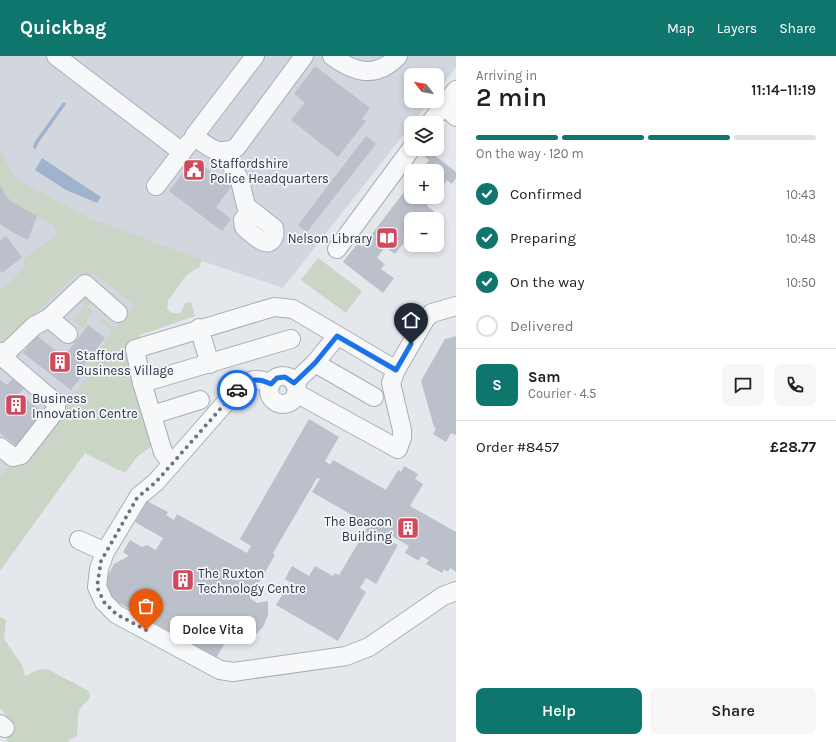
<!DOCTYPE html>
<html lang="en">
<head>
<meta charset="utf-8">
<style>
  :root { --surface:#fff; --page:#f6f6f6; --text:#202124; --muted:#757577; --line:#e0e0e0; --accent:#0f766e }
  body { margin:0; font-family:Karla,sans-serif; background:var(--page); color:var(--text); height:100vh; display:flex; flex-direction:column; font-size:15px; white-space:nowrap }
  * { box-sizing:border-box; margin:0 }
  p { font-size:13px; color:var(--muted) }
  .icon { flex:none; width:22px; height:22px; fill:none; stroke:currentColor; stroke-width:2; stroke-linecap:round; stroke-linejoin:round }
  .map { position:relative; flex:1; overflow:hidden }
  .drawer { display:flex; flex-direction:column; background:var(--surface); width:380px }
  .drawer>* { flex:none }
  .needle { width:26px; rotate:301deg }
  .tools { position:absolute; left:404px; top:12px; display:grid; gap:8px }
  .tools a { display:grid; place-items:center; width:40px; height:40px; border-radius:8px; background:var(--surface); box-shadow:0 2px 6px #0003; font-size:20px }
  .pin { position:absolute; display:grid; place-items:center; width:34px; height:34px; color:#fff; margin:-41px -17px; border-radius:50% 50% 50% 0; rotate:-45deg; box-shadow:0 0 4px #0007 }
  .pin .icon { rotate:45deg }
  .courier { position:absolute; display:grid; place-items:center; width:40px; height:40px; margin:-20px; border:3px solid #1a73e8; border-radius:50%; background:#fff; color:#222; box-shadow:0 1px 5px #0007 }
  .bubble { position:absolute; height:28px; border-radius:8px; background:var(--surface); box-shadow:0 2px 6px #0003; font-size:13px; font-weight:600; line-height:28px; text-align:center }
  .summary em { font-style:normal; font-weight:600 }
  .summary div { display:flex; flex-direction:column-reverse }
  .summary { display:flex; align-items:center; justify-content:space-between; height:68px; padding:0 20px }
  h1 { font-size:26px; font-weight:600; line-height:30px }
  .bar { display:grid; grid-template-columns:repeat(4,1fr); gap:6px 4px; align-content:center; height:48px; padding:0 20px }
  .bar i { height:5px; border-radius:3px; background:var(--line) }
  .bar .on { background:var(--accent) }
  .bar p { grid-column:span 4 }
  .line { display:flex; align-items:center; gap:10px; padding:0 20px; border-top:1px solid var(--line) }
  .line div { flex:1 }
  .round { display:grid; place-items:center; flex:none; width:42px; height:42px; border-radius:8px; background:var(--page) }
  ol { padding:0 20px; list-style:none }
  li { display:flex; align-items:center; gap:12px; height:44px }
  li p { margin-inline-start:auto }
  li .icon { padding:4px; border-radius:50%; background:var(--accent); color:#fff; stroke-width:4 }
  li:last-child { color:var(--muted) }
  li i { width:22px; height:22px; border:2px solid var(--line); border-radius:50% }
  .primary-button { display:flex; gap:8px; margin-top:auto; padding:8px 20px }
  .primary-button a { flex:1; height:46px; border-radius:8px; background:var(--accent); color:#fff; font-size:16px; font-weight:600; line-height:46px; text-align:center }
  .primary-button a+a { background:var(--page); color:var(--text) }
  header { display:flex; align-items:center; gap:24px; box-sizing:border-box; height:56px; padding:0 20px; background:var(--accent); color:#fff }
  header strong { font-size:19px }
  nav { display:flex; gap:22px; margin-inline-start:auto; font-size:14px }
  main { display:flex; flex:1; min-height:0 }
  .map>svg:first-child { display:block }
  .built { fill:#d2d6de }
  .green { fill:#c9d6c5 }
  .water { fill:#9fb4cc }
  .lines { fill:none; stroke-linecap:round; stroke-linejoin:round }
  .stream { stroke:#9fb4cc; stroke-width:3.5 }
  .building { fill:#bbc0ca }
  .minor-casing { stroke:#a9aeb7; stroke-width:20 }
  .minor { stroke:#f7f8fa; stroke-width:18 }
  .done { stroke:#6c737f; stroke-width:4; stroke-dasharray:0 7.2 }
  .route { stroke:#1a73e8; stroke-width:5 }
  .labels { text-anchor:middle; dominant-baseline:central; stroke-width:3.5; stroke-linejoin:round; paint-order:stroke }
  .poi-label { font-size:13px; fill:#2b3445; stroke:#f4f6f9; text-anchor:start }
</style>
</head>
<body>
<header>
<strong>Quickbag</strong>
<nav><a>Map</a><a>Layers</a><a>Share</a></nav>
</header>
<main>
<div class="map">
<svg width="456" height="686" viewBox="0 0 456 686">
  <rect width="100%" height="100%" fill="#e4e7ec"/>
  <!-- built -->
  <polygon class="built" points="0,0 456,0 456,11 437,36 437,19 411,19 411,45 430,45 283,232 184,199 0,467"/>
  <!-- green -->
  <g class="green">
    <path d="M0 95 16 123 89 162 202 204 199 212C181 218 180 232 168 244L167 253 172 257H181L185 247 191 246 195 260 140 279 155 388 138 400 125 417 85 397 0 515V421L64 343 73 340 91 315 85 311 113 276 100 265 102 262 116 273 134 249 93 216 88 222 80 215 9 282 0 287V234C8 232 17 218 24 211V203L58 178 53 168 22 153 3 136 4 135 0 129Z"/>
    <polygon points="318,202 362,235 346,257 301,224"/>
    <polygon points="85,242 93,243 87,251 93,255 86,265 88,267 83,273 72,263 84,251 82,245"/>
    <path d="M0 561 6 564 4 583 22 609 25 620 37 614 47 613 89 635 90 642C72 659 80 659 77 680L69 684 70 686H9L6 684 15 671 0 652Z"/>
  </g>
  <!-- water -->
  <polygon class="water" points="42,102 101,141 97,147 66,134 35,114"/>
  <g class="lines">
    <!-- stream -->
    <polyline class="stream" points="35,91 36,87 64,48"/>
  </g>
  <!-- building -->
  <g class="building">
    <polygon points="315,10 370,52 362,63 366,65 338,101 291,64 305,47 294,38"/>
    <polygon points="366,80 376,88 307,176 298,169"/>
    <polygon points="429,95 456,116 456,122 452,128 447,124 437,136 437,115 420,115 429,104 425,101"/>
    <polygon points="194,103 231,131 216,151 231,163 222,175 169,135"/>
    <polygon points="411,127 411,141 433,141 427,150 434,155 428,163 411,163 411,171 403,181 407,183 395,198 385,191 377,202 385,208 381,213 394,222 383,237 343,206 358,187 362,191"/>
    <polygon points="0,129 4,135 3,136 11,145 37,160 28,184 12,176 0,168"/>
    <polygon points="6,180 22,201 2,217 0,215 0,185"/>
    <polygon points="88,269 105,282 83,311 86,314 71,334 23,297 36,279 64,301"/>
    <polygon points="456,280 456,379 451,377 446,386 433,378 436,372 434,371 421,325 445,283"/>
    <polygon points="12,323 24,332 19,338 47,359 20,393 0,377 0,324 7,329"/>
    <polygon points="309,363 339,381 325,405 330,409 333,404 386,434 398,414 401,416 404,410 418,418 415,423 423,428 410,450 456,476 456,516 450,512 448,516 444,513 442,517 426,508 429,504 421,500 419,505 405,497 409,490 392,480 389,484 398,489 376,528 366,522 360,532 366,536 338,585 276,549 290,526 285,523 292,510 309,520 315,510 333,520 335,517 339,519 369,469 312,436 320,423 317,422 273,497 275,499 250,542 257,547 268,545 268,559 263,571 255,579 247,583 246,579 242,580 240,573 235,570 216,602 114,544 114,542 107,542 105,532 107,521 114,508 129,500 123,496 130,484 142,491 147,489 156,494 163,482 135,466 147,445 168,456 166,459 174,464 177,458 247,497 251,490 240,483"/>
  </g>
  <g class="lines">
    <!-- minor casing -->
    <g class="minor-casing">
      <g id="minor">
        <polyline points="56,0 182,96"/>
        <path d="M255 0 194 80C209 91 216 100 236 92L304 0"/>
        <path d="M332 0C355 17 376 23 398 0"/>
        <polyline points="443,49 456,61"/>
        <polyline points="430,67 456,34"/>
        <path d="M225 96 240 125 246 150 274 172C275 176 275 180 272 184 265 192 250 176 244 171L243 164 250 153"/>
        <polyline points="156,130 189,87"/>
        <polyline points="337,193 411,93"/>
        <polyline points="49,262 85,228 118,257"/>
        <polyline points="199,272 210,308"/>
        <polyline points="0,296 7,296 34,270 49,262 68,278"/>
        <polyline points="0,299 56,347 56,354 21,399 13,401 0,391"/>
        <polyline points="315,307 374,341"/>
        <circle cx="283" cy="334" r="14"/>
        <polyline points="142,327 135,293 274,251 293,253 396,314"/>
        <polyline points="294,327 315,307 337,280"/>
        <path d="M271 328C259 322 253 323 241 329L156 426 139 440 105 496 99 513 97 531 104 546 116 558 220 614 233 616 346 600 369 591 443 540 456 535"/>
        <polyline points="296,337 398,393 402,381 402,374 391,327 396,314 426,262 432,257 456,250"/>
        <polyline points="152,359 200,344"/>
        <polyline points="172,408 163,396 142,327 291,283"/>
        <polyline points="79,484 105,496"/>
        <polyline points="0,668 5,672"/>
      </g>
    </g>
    <!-- minor -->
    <use href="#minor" class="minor"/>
  </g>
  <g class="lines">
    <!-- done -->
    <polyline class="done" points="146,574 116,558 104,546 97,531 101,505 137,442 156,426 237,334"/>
    <!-- route -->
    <path class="route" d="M237 334C248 323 257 321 271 328L277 322 285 321 294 327 315 307 337 280 396 314 411 288"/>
  </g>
  <!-- icons -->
  <defs>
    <g id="civic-square" transform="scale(1.15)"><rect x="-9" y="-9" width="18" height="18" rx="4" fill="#d1495b" stroke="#f4f6f9"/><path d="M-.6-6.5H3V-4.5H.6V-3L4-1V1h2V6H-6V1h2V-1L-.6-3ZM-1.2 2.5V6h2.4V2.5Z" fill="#fff"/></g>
    <g id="library-square" transform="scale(1.15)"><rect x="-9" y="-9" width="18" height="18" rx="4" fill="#d1495b" stroke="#f4f6f9"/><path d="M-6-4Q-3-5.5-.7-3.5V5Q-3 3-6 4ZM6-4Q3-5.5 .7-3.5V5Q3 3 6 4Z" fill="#fff"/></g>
    <g id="building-square" transform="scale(1.15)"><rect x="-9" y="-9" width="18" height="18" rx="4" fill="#d1495b" stroke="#f4f6f9"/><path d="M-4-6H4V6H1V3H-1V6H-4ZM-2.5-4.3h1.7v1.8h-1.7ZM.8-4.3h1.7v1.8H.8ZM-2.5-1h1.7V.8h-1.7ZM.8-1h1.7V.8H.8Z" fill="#fff"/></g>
  </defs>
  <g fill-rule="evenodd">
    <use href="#civic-square" x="194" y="114"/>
    <use href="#library-square" x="387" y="182"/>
    <use href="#building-square" x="60" y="306"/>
    <use href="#building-square" x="16" y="349"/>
    <use href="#building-square" x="408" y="472"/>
    <use href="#building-square" x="183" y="524"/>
  </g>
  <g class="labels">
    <!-- poi labels -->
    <g class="poi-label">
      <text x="210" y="107">Staffordshire<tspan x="210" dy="15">Police Headquarters</tspan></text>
      <text x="372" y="182" text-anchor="end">Nelson Library</text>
      <text x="76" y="299">Stafford<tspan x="76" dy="15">Business Village</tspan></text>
      <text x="32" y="342">Business<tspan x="32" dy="15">Innovation Centre</tspan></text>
      <text x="392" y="465" text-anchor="end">The Beacon<tspan x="392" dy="15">Building</tspan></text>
      <text x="198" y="517">The Ruxton<tspan x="198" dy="15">Technology Centre</tspan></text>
    </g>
  </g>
</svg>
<div class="tools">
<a><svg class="needle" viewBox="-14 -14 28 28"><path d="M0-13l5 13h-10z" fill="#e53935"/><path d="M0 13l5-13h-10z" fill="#757577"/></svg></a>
<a><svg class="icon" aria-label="layers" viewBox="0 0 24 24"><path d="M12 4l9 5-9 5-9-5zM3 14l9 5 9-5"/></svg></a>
<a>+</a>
<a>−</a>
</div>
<div class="pin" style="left:146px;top:574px;background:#ea580c"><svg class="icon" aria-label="bag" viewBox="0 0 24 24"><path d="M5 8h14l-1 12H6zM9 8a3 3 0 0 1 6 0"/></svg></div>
<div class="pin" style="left:411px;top:288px;background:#1f2937"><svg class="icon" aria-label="home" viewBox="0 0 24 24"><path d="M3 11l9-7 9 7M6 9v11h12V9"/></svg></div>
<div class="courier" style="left:237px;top:334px"><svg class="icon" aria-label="car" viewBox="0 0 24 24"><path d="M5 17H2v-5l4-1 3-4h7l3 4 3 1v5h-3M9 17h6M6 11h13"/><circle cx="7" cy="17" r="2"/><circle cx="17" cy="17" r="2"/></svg></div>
<div class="bubble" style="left:170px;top:560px;width:86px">Dolce Vita</div>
</div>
<section class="drawer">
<div class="summary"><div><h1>2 min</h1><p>Arriving in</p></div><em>11:14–11:19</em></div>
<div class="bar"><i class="on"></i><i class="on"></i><i class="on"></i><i></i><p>On the way · 120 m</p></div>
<ol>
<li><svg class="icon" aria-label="check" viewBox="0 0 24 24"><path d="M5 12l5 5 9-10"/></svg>Confirmed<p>10:43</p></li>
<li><svg class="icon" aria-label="check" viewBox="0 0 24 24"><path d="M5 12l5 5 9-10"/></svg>Preparing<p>10:48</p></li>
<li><svg class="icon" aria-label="check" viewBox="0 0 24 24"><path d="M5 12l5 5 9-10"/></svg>On the way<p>10:50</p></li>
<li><i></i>Delivered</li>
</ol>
<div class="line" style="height:72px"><b class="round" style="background:var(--accent);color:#fff">S</b><div><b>Sam</b><p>Courier · 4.5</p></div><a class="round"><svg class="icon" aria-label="chat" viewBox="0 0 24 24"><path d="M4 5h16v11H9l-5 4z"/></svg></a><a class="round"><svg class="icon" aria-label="phone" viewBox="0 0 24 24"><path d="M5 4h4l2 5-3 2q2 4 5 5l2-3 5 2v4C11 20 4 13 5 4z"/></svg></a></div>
<div class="line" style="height:52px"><div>Order #8457</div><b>£28.77</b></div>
<div class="primary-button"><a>Help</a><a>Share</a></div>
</section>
</main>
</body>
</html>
